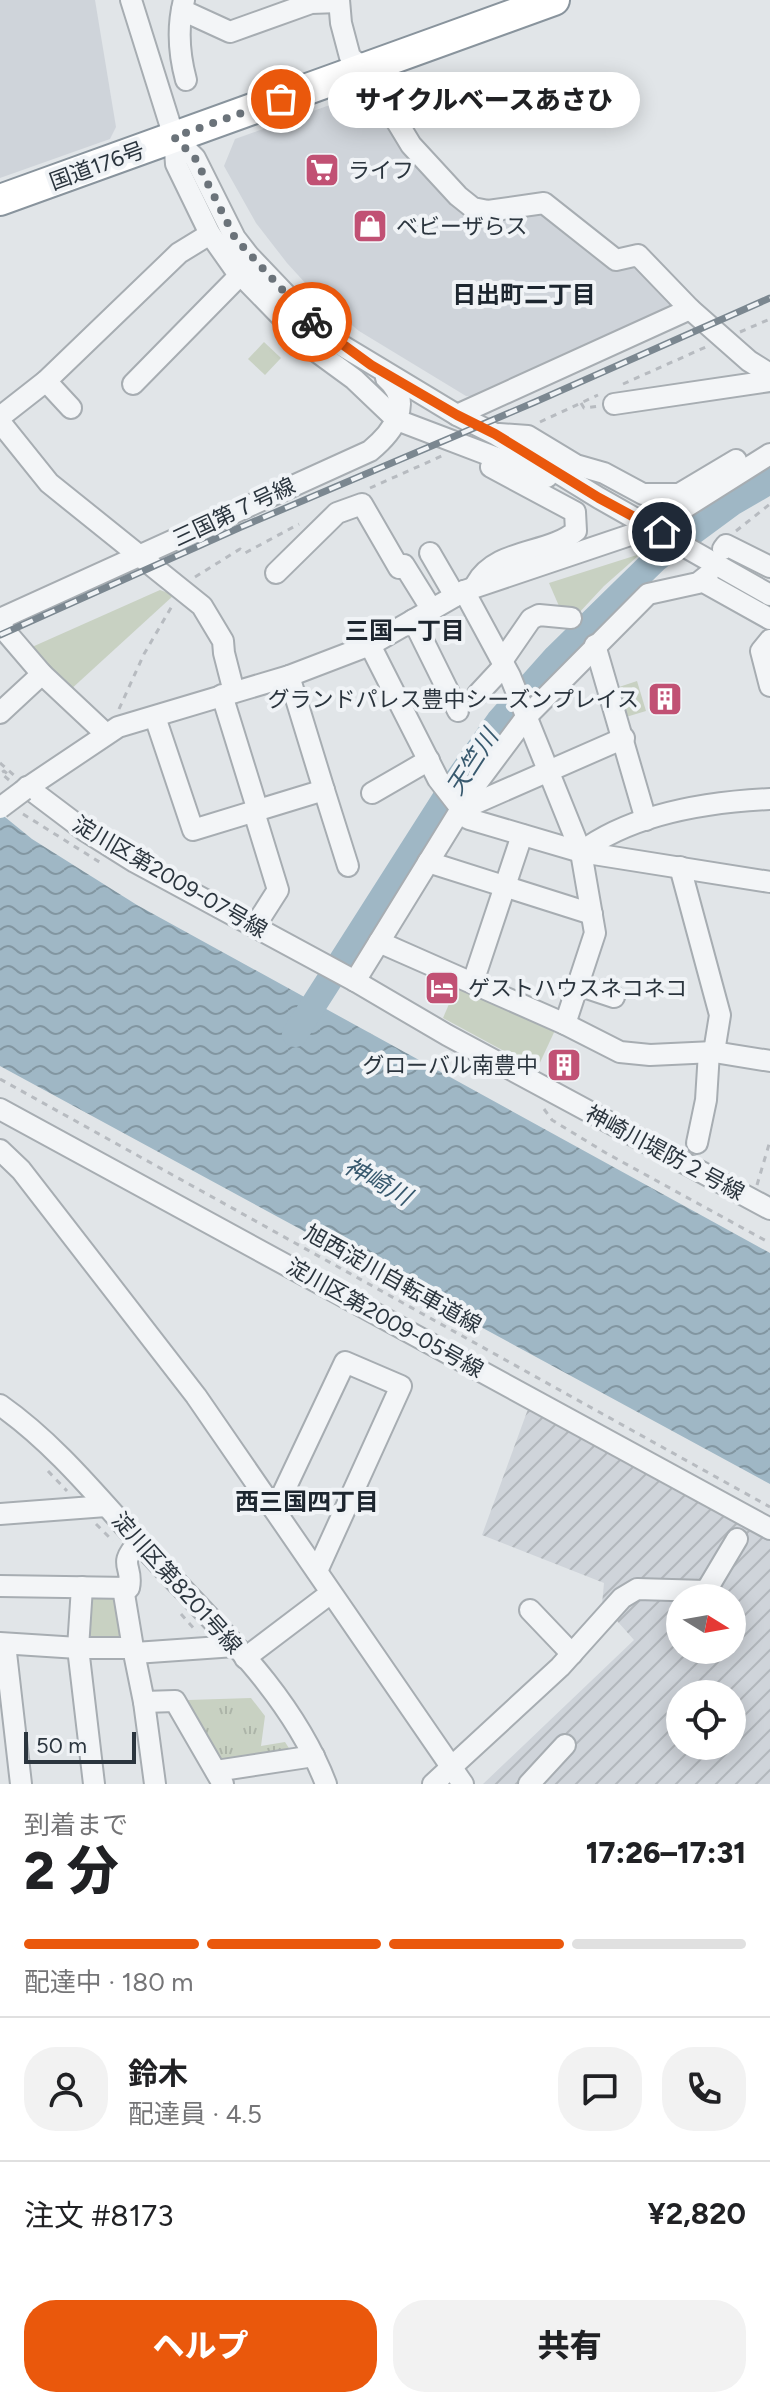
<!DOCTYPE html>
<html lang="ja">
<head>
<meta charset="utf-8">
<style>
  :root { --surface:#fff; --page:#f2f2f2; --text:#202124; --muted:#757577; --line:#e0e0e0; --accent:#ea580c }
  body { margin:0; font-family:Figtree,"Noto Sans JP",sans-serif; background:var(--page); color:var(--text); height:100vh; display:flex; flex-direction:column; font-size:30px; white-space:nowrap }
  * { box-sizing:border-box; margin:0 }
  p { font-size:26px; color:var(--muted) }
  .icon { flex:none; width:44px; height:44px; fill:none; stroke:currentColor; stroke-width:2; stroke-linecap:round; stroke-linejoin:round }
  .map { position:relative; height:1784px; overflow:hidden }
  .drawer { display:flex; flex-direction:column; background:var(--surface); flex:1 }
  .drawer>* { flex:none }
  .needle { width:52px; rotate:101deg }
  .buttons { position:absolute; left:666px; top:1584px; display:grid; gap:16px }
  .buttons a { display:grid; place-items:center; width:80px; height:80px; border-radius:50%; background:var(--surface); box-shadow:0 4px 20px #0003; font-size:40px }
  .scale { position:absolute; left:24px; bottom:20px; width:112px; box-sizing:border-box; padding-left:8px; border:4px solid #2b353e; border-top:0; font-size:22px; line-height:28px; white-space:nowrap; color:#2b353e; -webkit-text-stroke:6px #f0f3f6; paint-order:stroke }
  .pin { position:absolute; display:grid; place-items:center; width:68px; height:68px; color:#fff; margin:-34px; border:4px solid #fff; border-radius:50%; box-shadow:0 2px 8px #0007 }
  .courier { position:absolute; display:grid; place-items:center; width:80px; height:80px; margin:-40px; border:6px solid #ea580c; border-radius:50%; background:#fff; color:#222; box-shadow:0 2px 10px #0007 }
  .bubble { position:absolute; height:56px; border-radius:28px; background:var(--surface); box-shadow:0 4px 20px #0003; font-size:26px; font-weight:800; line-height:56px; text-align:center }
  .head em { font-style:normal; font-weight:800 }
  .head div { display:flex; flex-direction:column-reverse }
  .head { display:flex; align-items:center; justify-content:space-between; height:136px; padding:0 24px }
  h1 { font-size:52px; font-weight:800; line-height:60px }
  .bar { display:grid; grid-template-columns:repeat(4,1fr); gap:12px 8px; align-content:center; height:96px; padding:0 24px }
  .bar i { height:10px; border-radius:6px; background:var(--line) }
  .bar .active { background:var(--accent) }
  .bar p { grid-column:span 4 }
  .line { display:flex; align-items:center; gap:20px; padding:0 24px; border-top:2px solid var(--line) }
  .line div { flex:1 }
  .round { display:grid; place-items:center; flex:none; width:84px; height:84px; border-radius:32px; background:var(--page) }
  .action { display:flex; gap:16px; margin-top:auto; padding:16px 24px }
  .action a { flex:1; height:92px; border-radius:32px; background:var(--accent); color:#fff; font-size:32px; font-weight:800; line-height:92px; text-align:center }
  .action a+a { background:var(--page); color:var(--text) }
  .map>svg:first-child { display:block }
  .built { fill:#cfd4da }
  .industrial { fill:url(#industrial-furrows); fill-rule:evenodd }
  .grass { fill:url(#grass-tufts) }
  .green { fill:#c8d1c2 }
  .water { fill:url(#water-waves) }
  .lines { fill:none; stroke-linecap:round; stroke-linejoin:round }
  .river { stroke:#9fb7c5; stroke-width:26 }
  .minor-casing { stroke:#a7adb2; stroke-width:24 }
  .highway-casing { stroke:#89949d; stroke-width:34 }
  .path { stroke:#b7bbc0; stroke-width:3; stroke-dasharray:6 6; stroke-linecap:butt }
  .minor { stroke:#f3f5f7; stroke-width:20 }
  .highway { stroke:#fff; stroke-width:30 }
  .rail-casing { stroke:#7b8790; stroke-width:7 }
  .rail { stroke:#f0f3f6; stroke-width:4; stroke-dasharray:12; stroke-linecap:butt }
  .minor-bridge-casing { stroke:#a7adb2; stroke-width:24; stroke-linecap:butt }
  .minor-bridge { stroke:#f3f5f7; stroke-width:20 }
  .done { stroke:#6b737a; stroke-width:8; stroke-dasharray:0 14.4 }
  .route { stroke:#ea580c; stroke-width:10 }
  .labels { text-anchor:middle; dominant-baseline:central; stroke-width:8; stroke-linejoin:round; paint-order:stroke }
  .street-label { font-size:22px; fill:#2b353e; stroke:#f0f3f6 }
  .poi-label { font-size:22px; fill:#2b353e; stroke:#f0f3f6; text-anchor:start }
  .neighbourhood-label { font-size:24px; font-weight:bold; fill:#1d262f; stroke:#f0f3f6 }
  .water-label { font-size:24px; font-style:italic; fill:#38596e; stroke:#f0f3f6 }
</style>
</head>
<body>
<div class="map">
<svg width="770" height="1784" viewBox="0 0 770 1784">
  <defs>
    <pattern id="industrial-furrows" width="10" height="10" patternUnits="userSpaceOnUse" patternTransform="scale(2)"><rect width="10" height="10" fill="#cfd4da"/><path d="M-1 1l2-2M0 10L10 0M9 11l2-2" fill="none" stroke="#b2b7bc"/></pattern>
    <pattern id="grass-tufts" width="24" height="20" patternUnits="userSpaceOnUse" patternTransform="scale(2)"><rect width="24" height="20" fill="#c8d1c2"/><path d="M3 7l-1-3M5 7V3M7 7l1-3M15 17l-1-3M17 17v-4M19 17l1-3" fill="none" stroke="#acb4a8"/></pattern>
    <pattern id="water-waves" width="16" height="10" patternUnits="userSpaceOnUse" patternTransform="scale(2)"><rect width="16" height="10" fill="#9fb7c5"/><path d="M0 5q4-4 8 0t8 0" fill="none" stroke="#8296a1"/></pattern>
  </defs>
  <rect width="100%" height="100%" fill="#e1e5e8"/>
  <!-- built -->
  <g class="built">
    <polygon points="0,0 95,0 116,127 110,139 0,178"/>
    <polygon points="366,92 414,155 468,211 539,209 632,262 674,302 671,313 482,397 466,396 359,331 318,297 287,263 256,223 224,166 235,139"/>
  </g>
  <!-- industrial -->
  <path class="industrial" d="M528 1409 770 1539V1784H483L634 1640 602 1604 604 1583 482 1535ZM680 1598H732V1650H680ZM680 1694H732V1746H680Z"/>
  <!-- grass -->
  <polygon class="grass" points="251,1698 265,1716 261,1746 285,1742 294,1756 220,1766 181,1703 188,1700"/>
  <!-- green -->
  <g class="green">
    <polygon points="264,342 281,358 265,375 248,359"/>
    <polygon points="637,555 638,556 604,586 577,615 562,613 549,583"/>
    <polygon points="160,590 174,595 69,691 32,647"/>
    <polygon points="637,681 646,711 626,717 616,688"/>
    <polygon points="458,983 557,1026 537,1069 443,1018"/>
    <polygon points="86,1591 117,1591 127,1643 87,1640"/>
  </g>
  <!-- water -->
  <polygon class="water" points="0,813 32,839 137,905 770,1253 770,1484 0,1066"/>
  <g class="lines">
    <!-- river -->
    <polyline class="river" points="295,1034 453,786 499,721 556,657 656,559 732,503 770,481"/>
    <!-- minor casing -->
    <g class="minor-casing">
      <g id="minor">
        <polyline points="131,0 174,137 176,164 210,234 234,268 313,349 354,379 397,420 547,477"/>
        <path d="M184 0C177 27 179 54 186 80"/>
        <polyline points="339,0 341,23 350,57 365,69 411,145 458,196 473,208 488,211 544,203 616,260 638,255 690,309 749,361 770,374"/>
        <polyline points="182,10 230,32 311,3 339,2"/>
        <polyline points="174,137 195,158 235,238 249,256 311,321 341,345 457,415 495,434 599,498 770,595"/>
        <polyline points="46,381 71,408"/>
        <polyline points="133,384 240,275"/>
        <polyline points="614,404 770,381"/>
        <polyline points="457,415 690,309"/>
        <polyline points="0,417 46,381 179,253 210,234"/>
        <polyline points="0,422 49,483 202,606 223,641 224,653 234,692"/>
        <polyline points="499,434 528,436 576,465 604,473 643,494 679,494 736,460"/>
        <polyline points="723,549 726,545 770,567"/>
        <polyline points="430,553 455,596"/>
        <polyline points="276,573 337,513 362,504 399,568 404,565 432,610"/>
        <polyline points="702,581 770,619"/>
        <path d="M476 584C496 548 548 555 576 531L575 512 491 467"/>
        <polyline points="464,591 510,676 581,852 595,933 565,1024"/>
        <path d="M0 619 370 451C393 432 415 403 386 378"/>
        <polyline points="413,620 458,711"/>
        <polyline points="0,625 42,674 106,734"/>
        <polyline points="770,640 761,651 770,686"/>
        <polyline points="370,645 438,779 469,819 581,852 770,882"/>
        <polyline points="595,645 646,820"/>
        <polyline points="502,661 531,619 539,615 571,618"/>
        <polyline points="478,694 504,666"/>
        <polyline points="222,695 258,811"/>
        <polyline points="0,713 42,674"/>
        <polyline points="155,717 193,830 324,790 289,676"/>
        <polyline points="27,787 84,830 135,862 355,981 447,1035 770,1209"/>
        <polyline points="24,790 118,727 289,676 370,645 464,591 654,527 770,454"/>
        <polyline points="324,790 348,866"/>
        <polyline points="372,793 429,760"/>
        <polyline points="462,809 624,738"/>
        <polyline points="254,812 278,890 255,926"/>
        <path d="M581 852C633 813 707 802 770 799"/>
        <polyline points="428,862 592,914"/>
        <polyline points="680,867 720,1015 714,1052"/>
        <polyline points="379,942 565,1024 620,1052 650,1055 714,1052 770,1061"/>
        <polyline points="355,981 477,783 527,716 648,594 698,583 708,575"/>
        <polyline points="473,982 522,835"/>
        <polyline points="578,985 614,997"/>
        <polyline points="0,1109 770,1529"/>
        <polyline points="697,1143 706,1100 709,1052"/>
        <polyline points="0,1150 21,1170 196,1396 463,1784"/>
        <path d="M0 1405C57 1445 101 1501 148 1552 213 1623 291 1692 326 1784"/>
        <polyline points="275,1510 345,1362 401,1386 317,1571"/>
        <polyline points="0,1514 106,1506"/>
        <path d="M0 1586 129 1588C134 1565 116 1566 139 1542"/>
        <polyline points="82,1587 78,1648 94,1784"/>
        <polyline points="123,1588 133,1648"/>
        <polyline points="530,1610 572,1654"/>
        <polyline points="0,1643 78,1648 133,1648 144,1702 175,1701 223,1784"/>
        <polyline points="5,1644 21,1784"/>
        <polyline points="135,1653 235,1646"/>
        <polyline points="245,1658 323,1599"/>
        <polyline points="144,1702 155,1784"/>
        <polyline points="216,1771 314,1756"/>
        <polyline points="433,1784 560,1667 622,1598 637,1589 706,1591 737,1539"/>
        <polyline points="529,1784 565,1745"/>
      </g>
    </g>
    <!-- highway casing -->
    <g class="highway-casing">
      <polyline id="highway" points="0,200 554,0"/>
    </g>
    <!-- path -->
    <g class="path">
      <polyline points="740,332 770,319"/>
      <polyline points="623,384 708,346"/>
      <polyline points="581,403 584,408 599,406"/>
      <polyline points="540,422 598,395"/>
      <polyline points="370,488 444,455"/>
      <polyline points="736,531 770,504"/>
      <polyline points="195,577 240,549 245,553 299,524"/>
      <polyline points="119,709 144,654 172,606"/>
      <polyline points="0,763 15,776"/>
      <polyline points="9,780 1,773 4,771 10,776 12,773"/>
      <polyline points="23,814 101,863"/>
      <polyline points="0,1079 770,1507"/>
      <polyline points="544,1109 552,1120 606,1153 770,1243"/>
      <polyline points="757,1185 770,1141"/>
      <polyline points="48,1471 67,1491"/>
      <polyline points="96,1524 113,1541"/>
      <polyline points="181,1614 197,1632"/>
    </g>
    <!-- minor -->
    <use href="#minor" class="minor"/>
    <!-- highway -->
    <use href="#highway" class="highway"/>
    <!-- rail casing -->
    <g class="rail-casing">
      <polyline id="rail" points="0,635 241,527 535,402 770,298"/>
    </g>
    <!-- rail -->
    <use href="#rail" class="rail"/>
    <!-- minor-bridge casing -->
    <g class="minor-bridge-casing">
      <polyline id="minor-bridge" points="0,808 24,790"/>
    </g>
    <!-- minor-bridge -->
    <use href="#minor-bridge" class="minor-bridge"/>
  </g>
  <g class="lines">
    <!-- done -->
    <polyline class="done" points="281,99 174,137 195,158 235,238 312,322"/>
    <!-- route -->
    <polyline class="route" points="312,322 371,365 457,415 495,434 599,498 662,532"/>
  </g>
  <!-- icons -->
  <defs>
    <g id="supermarket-square" transform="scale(1.8)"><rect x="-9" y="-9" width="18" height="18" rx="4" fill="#c15174" stroke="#f0f3f6"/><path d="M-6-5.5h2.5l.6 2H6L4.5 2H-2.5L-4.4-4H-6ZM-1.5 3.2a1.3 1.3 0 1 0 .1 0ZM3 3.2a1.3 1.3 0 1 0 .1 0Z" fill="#fff"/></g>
    <g id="shop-square" transform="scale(1.8)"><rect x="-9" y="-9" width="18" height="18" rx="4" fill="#c15174" stroke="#f0f3f6"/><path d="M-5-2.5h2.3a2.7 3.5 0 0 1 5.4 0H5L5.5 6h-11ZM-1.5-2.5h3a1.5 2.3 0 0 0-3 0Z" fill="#fff"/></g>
    <g id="building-square" transform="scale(1.8)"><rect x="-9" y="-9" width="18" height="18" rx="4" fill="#c15174" stroke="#f0f3f6"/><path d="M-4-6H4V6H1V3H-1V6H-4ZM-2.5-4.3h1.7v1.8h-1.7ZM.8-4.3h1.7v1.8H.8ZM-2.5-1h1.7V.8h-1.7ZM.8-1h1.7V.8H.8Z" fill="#fff"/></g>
    <g id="hotel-square" transform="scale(1.8)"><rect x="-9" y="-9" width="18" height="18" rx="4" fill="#c15174" stroke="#f0f3f6"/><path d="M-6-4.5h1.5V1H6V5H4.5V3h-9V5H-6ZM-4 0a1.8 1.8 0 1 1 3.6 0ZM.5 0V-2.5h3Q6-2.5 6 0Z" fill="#fff"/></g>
  </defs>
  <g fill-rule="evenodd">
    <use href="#supermarket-square" x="322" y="170"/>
    <use href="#shop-square" x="370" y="226"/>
    <use href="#building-square" x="665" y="699"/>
    <use href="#hotel-square" x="442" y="988"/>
    <use href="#building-square" x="564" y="1065"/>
  </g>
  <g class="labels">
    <!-- street labels -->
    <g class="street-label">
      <text transform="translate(97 166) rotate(-20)">国道176号</text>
      <text transform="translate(234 512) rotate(-25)">三国第７号線</text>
      <text transform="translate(170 877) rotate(30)">淀川区第2009-07号線</text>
      <text transform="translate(665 1153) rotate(28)">神崎川堤防２号線</text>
      <text transform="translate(393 1279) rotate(29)">旭西淀川自転車道線</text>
      <text transform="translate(385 1318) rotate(29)">淀川区第2009-05号線</text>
      <text transform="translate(177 1583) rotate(48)">淀川区第8201号線</text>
    </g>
    <!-- poi labels -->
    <g class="poi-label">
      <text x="348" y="170">ライフ</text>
      <text x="396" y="226">ベビーザらス</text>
      <text x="639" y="699" text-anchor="end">グランドパレス豊中シーズンプレイス</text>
      <text x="468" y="988">ゲストハウスネコネコ</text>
      <text x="538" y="1065" text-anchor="end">グローバル南豊中</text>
    </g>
    <!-- neighbourhood labels -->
    <g class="neighbourhood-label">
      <text x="524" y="294">日出町二丁目</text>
      <text x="405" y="630">三国一丁目</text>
      <text x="307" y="1501">西三国四丁目</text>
    </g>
    <!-- water labels -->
    <g class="water-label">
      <text transform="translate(472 762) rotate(-57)">天竺川</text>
      <text transform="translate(378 1181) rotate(29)">神崎川</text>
    </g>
  </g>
</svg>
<div class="buttons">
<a><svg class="needle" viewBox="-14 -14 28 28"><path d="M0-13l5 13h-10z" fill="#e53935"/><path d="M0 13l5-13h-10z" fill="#757577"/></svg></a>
<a><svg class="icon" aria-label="locate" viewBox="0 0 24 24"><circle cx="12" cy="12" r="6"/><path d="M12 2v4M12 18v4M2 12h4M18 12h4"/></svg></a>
</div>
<div class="scale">50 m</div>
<div class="pin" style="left:281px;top:99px;background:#ea580c"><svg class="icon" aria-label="bag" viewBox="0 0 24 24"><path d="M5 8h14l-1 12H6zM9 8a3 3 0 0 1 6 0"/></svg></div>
<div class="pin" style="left:662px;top:532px;background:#1f2937"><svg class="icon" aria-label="home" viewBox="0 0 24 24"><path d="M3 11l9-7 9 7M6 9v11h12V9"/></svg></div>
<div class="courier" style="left:312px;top:322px"><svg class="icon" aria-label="bike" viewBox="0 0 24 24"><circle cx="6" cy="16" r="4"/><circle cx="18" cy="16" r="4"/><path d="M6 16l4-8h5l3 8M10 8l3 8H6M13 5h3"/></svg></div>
<div class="bubble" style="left:328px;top:72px;width:312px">サイクルベースあさひ</div>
</div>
<section class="drawer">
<div class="head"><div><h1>2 分</h1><p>到着まで</p></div><em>17:26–17:31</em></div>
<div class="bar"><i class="active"></i><i class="active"></i><i class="active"></i><i></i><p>配達中 · 180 m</p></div>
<div class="line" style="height:144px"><a class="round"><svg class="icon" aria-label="person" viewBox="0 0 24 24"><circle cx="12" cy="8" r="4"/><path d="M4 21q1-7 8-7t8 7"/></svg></a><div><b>鈴木</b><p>配達員 · 4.5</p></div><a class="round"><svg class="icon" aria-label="chat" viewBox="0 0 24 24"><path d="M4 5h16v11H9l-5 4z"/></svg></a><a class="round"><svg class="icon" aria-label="phone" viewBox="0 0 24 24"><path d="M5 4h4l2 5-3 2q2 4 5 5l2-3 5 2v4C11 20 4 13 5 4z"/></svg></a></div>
<div class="line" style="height:104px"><div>注文 #8173</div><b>¥2,820</b></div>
<div class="action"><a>ヘルプ</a><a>共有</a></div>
</section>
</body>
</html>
